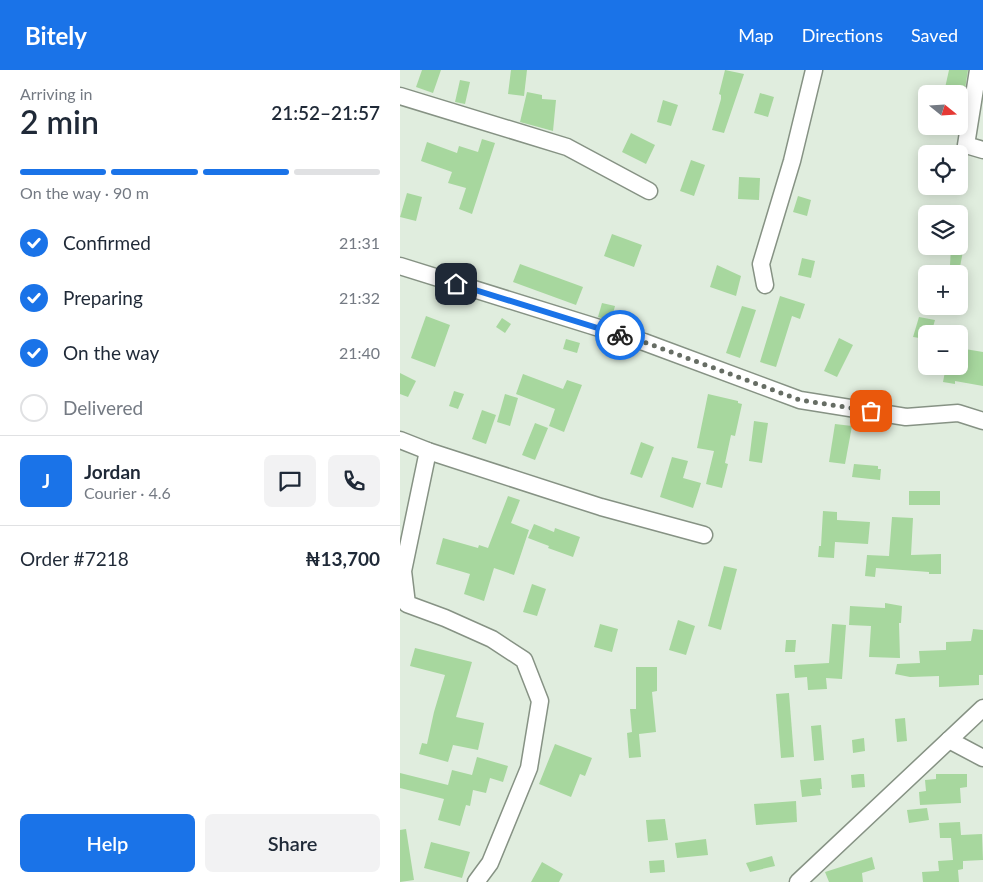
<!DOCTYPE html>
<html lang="en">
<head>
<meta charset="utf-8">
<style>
  :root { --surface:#fff; --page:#f2f2f3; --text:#1f2937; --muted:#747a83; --line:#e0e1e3; --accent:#1a73e8 }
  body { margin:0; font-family:Lato,sans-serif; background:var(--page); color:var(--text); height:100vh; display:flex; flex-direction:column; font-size:19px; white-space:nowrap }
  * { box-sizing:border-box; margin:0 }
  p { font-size:16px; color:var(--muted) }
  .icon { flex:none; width:28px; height:28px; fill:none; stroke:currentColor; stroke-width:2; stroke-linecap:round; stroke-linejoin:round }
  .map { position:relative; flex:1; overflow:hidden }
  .panel { display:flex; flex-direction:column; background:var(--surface); width:400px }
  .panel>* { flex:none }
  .needle { width:32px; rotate:108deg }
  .controls { position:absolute; left:518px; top:15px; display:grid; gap:10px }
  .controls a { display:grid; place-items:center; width:50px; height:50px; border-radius:8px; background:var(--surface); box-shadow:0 2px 12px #0003; font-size:25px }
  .pin { position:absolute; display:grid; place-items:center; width:42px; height:42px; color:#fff; margin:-21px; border-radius:10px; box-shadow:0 2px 8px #0006 }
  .courier { position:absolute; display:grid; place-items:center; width:50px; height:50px; margin:-25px; border:4px solid #1a73e8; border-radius:50%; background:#fff; color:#222; box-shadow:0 1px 6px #0007 }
  .head em { font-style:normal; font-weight:600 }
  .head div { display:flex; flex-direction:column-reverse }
  .head { display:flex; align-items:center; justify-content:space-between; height:85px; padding:0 20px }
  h1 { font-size:32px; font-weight:600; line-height:38px }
  .bar { display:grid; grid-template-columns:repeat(4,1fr); gap:8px 5px; align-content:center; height:60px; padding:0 20px }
  .bar i { height:6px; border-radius:4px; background:var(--line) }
  .bar .selected { background:var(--accent) }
  .bar p { grid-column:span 4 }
  .line { display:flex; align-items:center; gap:12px; padding:0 20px; border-top:1px solid var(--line) }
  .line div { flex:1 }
  .round { display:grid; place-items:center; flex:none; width:52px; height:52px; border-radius:8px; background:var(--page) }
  ol { padding:0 20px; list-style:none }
  li { display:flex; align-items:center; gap:15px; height:55px }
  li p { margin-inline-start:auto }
  li .icon { padding:5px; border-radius:50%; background:var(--accent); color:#fff; stroke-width:4 }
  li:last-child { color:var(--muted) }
  li i { width:28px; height:28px; border:2px solid var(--line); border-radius:50% }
  .primary-button { display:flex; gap:10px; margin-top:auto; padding:10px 20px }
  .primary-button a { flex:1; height:58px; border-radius:8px; background:var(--accent); color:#fff; font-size:20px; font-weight:600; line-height:58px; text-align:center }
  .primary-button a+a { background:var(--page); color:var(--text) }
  header { display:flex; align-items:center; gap:30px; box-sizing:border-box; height:70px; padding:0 25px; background:var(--accent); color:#fff }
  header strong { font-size:24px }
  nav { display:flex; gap:28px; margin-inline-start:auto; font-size:18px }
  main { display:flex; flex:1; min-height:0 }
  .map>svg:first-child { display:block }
  .building { fill:#a7d79e }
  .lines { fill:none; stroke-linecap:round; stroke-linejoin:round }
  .minor-casing { stroke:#869284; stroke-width:19 }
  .minor { stroke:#fff; stroke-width:16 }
  .done { stroke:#666d64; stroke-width:5; stroke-dasharray:0 9 }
  .route { stroke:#1a73e8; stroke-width:6 }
</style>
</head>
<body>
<header>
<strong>Bitely</strong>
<nav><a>Map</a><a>Directions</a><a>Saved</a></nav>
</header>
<main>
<section class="panel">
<div class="head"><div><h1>2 min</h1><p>Arriving in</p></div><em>21:52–21:57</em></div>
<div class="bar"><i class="selected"></i><i class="selected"></i><i class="selected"></i><i></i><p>On the way · 90 m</p></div>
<ol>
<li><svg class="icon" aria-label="check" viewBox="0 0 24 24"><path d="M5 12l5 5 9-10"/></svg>Confirmed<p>21:31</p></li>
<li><svg class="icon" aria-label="check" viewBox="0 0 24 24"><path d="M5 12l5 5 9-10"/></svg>Preparing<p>21:32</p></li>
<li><svg class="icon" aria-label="check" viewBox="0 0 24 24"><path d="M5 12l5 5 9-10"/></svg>On the way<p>21:40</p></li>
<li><i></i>Delivered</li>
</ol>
<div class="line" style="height:90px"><b class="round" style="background:var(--accent);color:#fff">J</b><div><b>Jordan</b><p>Courier · 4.6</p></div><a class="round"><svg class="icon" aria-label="chat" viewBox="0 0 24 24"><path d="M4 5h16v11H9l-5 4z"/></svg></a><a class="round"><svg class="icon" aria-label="phone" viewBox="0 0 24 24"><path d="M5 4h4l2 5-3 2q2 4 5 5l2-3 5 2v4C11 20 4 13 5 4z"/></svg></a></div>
<div class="line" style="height:65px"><div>Order #7218</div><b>₦13,700</b></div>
<div class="primary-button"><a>Help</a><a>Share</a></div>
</section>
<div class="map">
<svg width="583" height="812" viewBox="0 0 583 812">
  <rect width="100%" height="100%" fill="#e0edde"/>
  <!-- building -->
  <g class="building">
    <polygon points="22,0 41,0 33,23 16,17"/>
    <polygon points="111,0 127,0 124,26 108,24"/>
    <polygon points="325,0 344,4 324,63 312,60 321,29 321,25 319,24"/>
    <polygon points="549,0 568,0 565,19 558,17 557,21 545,18"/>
    <polygon points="60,10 70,12 65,34 55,32"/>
    <polygon points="127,22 142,25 142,29 156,30 153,61 120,52"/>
    <polygon points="360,23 374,27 368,47 354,43"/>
    <polygon points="263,30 278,35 271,56 257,52"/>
    <polygon points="231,63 255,75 246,94 222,82"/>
    <polygon points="82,69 95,73 72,144 59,139 66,118 48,113 52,102 21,91 27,72 57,83 59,76 78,82"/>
    <polygon points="291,90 305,95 294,126 280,121"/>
    <polygon points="339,107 360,108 359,130 338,129"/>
    <polygon points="7,123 22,127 16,151 0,147"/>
    <polygon points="398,126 411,130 407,146 393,142"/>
    <polygon points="212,164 242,175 234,197 204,186"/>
    <polygon points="551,176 564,176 560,197 550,196"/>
    <polygon points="402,188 415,191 411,208 398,205"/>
    <polygon points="120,194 183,217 176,235 113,212"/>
    <polygon points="317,195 341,206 336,226 310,217"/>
    <polygon points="380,226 405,234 400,249 392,246 376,297 360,292"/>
    <polygon points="202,233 215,236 211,251 198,247"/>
    <polygon points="342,236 356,240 340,288 326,283"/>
    <polygon points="26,246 50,255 35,297 11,288"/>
    <polygon points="519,247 535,250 531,264 526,264 526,269 513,267"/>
    <polygon points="102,248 111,254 105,263 96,257"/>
    <polygon points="439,268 453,275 437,307 424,301"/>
    <polygon points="166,269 180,273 177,283 163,279"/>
    <polygon points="559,278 583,282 583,316 555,311 555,314 543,312 546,296 559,296"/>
    <polygon points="0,303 16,311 8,327 0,324"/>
    <polygon points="123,304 163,319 167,310 182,315 164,362 149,356 155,339 116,324"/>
    <polygon points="54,321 64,324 58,339 49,336"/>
    <polygon points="105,324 118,328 110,356 97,352"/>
    <polygon points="308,324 338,331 338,333 342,334 335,366 331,365 325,393 328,394 322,418 306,414 314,381 297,378"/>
    <polygon points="82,340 96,345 86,374 72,369"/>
    <polygon points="354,351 368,353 362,393 349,391"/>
    <polygon points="135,353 148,358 135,390 122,385"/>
    <polygon points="435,354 452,356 445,394 429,392"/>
    <polygon points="241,372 254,377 242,408 230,404"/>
    <polygon points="272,387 288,391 283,408 301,413 293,438 260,427"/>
    <polygon points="454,394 478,396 478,399 481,399 480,410 452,407"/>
    <rect x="509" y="421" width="31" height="14"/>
    <polygon points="108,426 120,430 111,453 129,460 114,505 94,498 84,531 64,524 70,504 36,494 43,468 78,478 79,475 88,478"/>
    <polygon points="423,441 437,442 437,450 470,452 468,474 435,472 434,488 418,487 419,476 421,476"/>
    <polygon points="492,447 513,448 511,485 541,484 541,504 529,504 529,502 476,498 475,507 465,506 467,485 489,486"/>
    <polygon points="134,454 154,462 155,458 180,467 173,487 148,478 149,476 128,468"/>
    <polygon points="324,496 337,499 321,560 308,556"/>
    <polygon points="132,514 146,519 137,546 123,542"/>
    <polygon points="485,533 502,536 501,553 499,553 500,588 469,587 471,556 449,555 450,536 485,538"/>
    <polygon points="278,550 295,556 286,585 269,580"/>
    <polygon points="200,554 218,559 212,582 194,577"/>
    <polygon points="432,554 446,555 442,609 426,608 427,619 408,620 407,607 395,608 394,595 429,593"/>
    <polygon points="573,559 583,560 583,605 579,605 579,615 539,617 539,606 510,607 495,604 497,594 520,593 519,581 546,580 546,572 571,571"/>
    <polygon points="386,570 396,570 395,582 385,582"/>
    <polygon points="15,578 72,592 56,647 84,653 78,680 53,675 48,692 19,684 22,673 27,674 34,642 45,605 10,596"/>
    <polygon points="236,597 257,597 257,621 252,622 256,662 239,664 241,687 229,688 227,663 232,662 230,639 236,639"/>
    <polygon points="389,623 394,687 381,688 376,624"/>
    <polygon points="505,648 507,671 497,672 495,649"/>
    <polygon points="421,655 424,690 414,691 411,656"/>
    <polygon points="464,668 465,681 453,683 452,670"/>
    <polygon points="155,674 192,688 185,706 180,704 171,727 139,714"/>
    <polygon points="77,687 108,696 103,712 90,708 86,723 73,720 70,736 66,735 60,756 38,750 44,729 0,718 0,703 48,715 52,700 72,705"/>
    <polygon points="460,704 464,704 465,717 452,718 451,705"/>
    <polygon points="536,704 567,704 567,717 560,718 561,733 520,735 519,722 526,721 525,710 536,709"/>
    <polygon points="421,708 422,719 420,719 421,725 402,727 400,710"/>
    <polygon points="396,731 397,752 356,755 354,734"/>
    <polygon points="527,738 529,750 509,753 507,740"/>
    <polygon points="265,749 268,770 248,772 246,750"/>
    <polygon points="560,752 561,765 582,764 583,790 563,791 563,799 558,800 559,812 523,812 522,802 539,801 538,791 553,790 551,768 540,768 539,753"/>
    <polygon points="6,759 14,810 0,812 0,760"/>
    <polygon points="306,769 308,785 277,788 275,773"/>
    <polygon points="31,772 70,782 62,808 24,798"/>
    <polygon points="372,786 375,796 350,802 346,793"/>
    <polygon points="472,787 475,799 462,803 463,812 429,812 425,802"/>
    <polygon points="264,790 265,802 250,803 249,791"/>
    <polygon points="142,792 163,804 159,812 131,812"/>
  </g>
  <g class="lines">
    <!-- minor casing -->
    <g class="minor-casing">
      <g id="minor">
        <polyline points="578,0 566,75 583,80"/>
        <polyline points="0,26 167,77 249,121"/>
        <polyline points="0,196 244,272 400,330 506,347 558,343 583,351"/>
        <polyline points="365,215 361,194 392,91 414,0"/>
        <polyline points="0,370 28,381 201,437 304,465"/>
        <polyline points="28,381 3,501 7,534 45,548 92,569 124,590 140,631 129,698 90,793 76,812"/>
        <polyline points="549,670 583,688"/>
        <polyline points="398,812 583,638"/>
      </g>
    </g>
    <!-- minor -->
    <use href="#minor" class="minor"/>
  </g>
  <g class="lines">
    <!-- done -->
    <polyline class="done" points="220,265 244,272 400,330 471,341"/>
    <!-- route -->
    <polyline class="route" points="56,214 220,265"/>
  </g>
</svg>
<div class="controls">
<a><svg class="needle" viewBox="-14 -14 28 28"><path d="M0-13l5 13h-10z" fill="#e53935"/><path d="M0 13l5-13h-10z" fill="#747a83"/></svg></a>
<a><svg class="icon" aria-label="locate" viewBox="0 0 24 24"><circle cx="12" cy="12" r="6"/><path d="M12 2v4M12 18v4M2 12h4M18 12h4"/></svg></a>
<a><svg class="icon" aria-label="layers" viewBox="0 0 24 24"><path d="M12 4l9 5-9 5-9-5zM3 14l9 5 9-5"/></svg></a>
<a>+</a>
<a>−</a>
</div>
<div class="pin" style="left:471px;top:341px;background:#ea580c"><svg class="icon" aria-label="bag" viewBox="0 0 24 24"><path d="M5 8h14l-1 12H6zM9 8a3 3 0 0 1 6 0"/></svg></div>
<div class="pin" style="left:56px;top:214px;background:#1f2937"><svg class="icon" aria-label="home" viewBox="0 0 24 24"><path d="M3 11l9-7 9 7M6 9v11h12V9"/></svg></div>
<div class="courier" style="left:220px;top:265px"><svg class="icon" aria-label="bike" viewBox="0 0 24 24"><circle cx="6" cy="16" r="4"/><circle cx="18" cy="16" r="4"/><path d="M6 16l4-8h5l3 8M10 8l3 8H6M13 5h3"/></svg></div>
</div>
</main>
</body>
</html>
